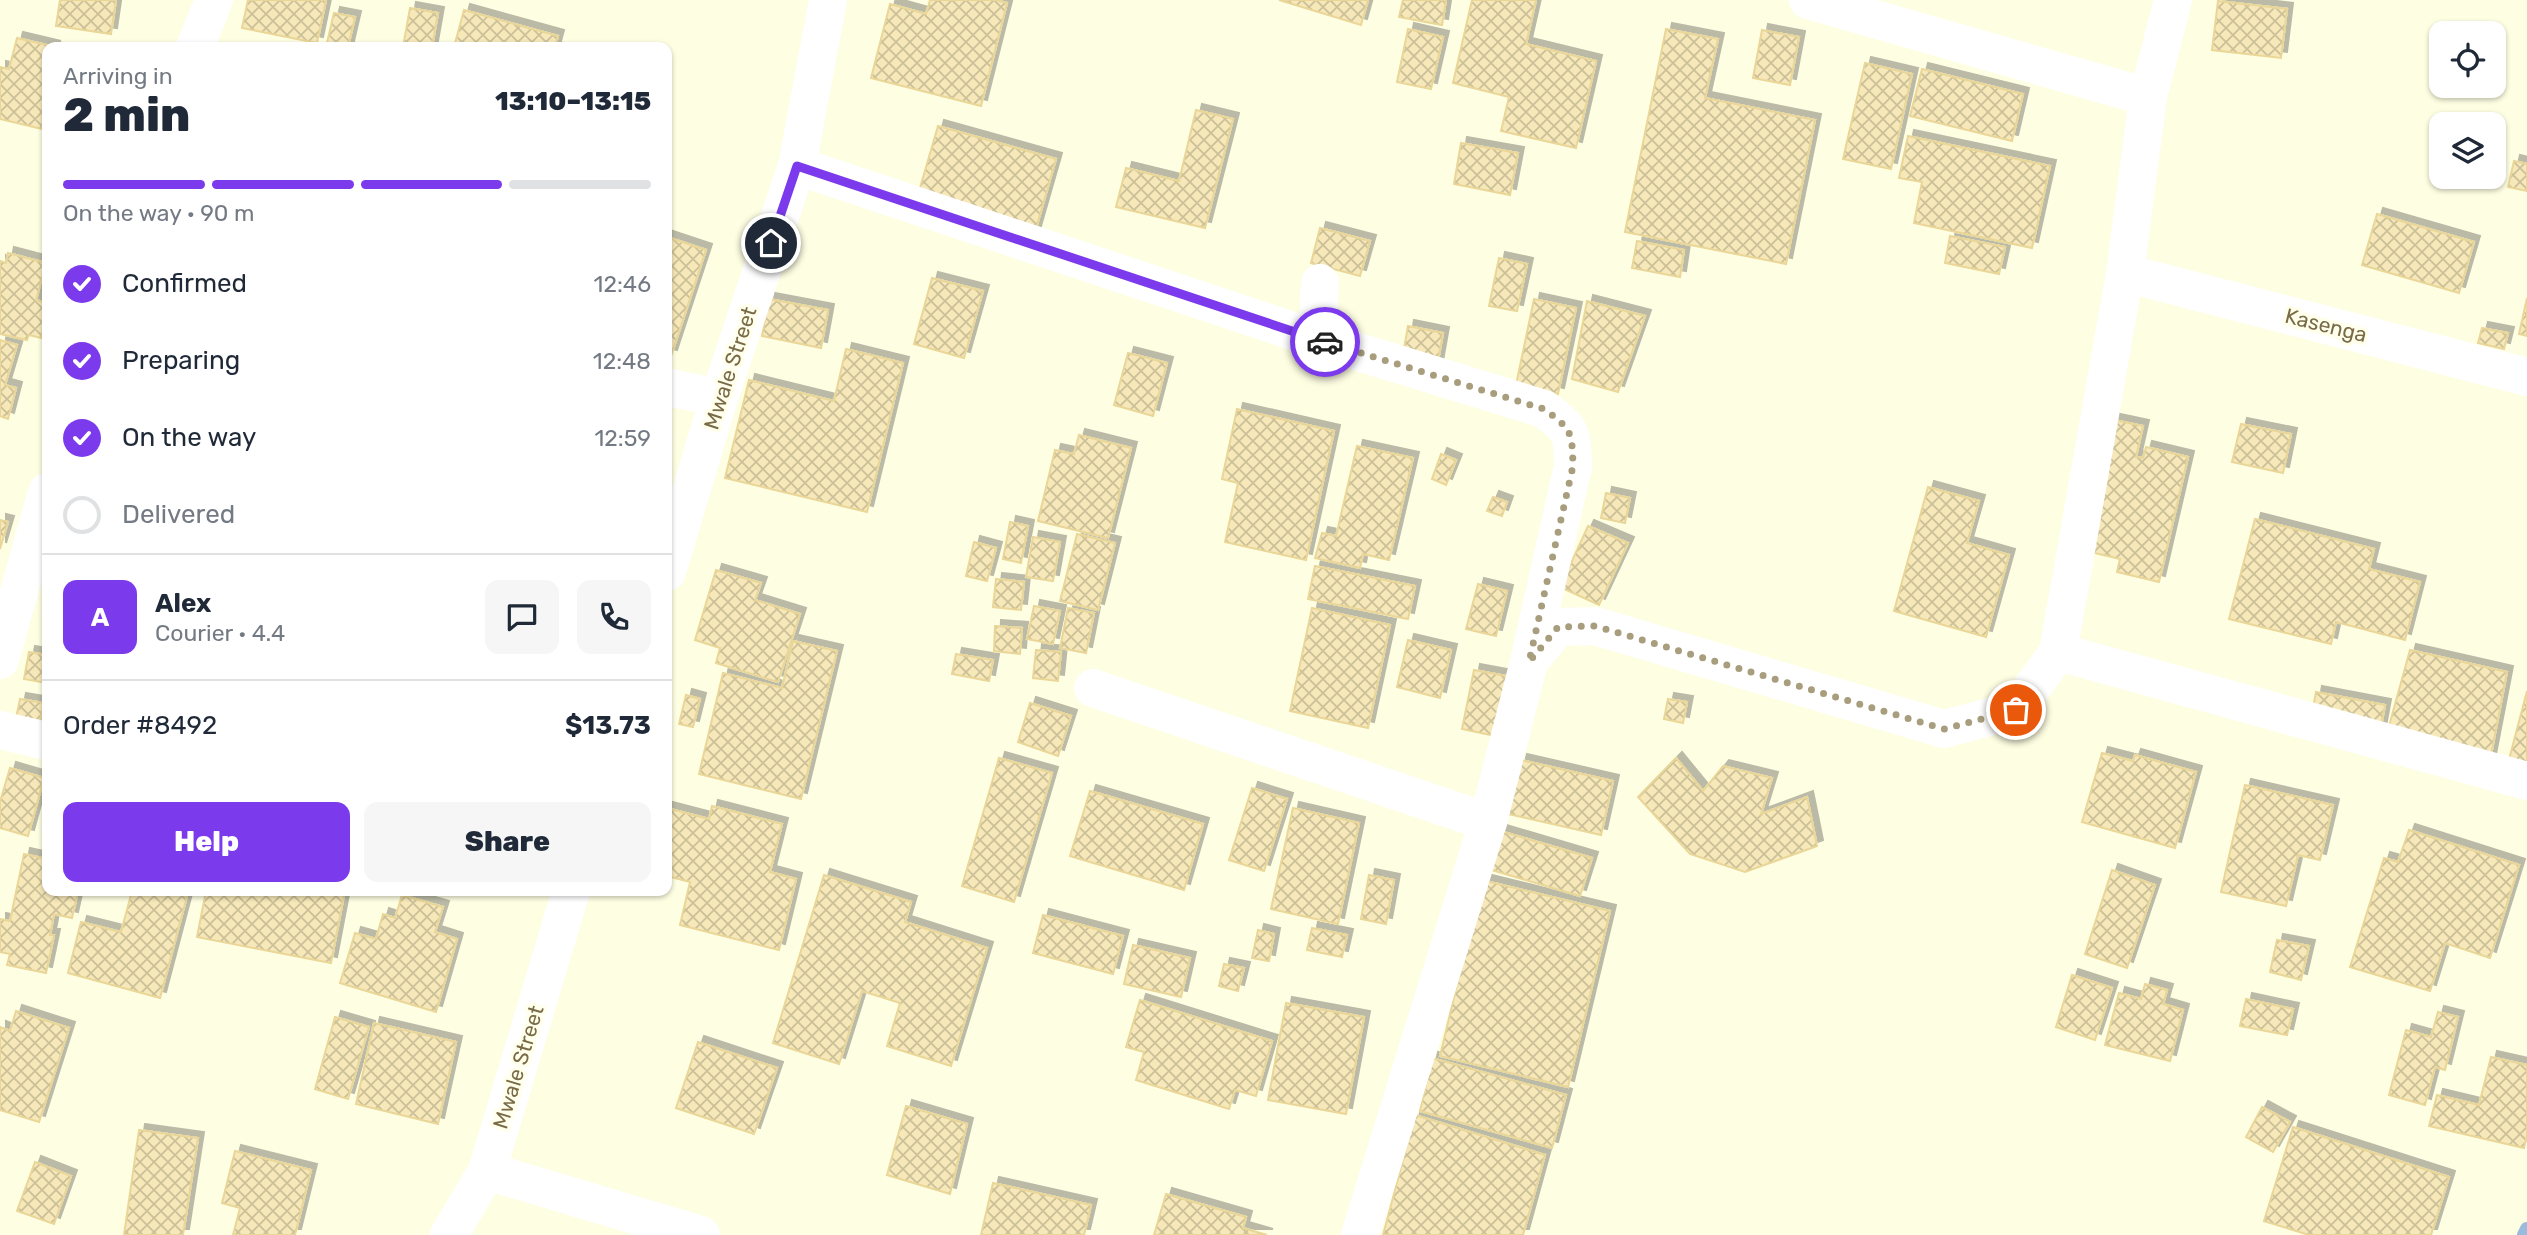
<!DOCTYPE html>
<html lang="en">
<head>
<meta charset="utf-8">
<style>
  :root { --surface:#fff; --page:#f6f6f7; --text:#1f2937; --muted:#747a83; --line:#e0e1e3; --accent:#7c3aed }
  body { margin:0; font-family:Rubik,sans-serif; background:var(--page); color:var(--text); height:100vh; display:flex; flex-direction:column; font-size:26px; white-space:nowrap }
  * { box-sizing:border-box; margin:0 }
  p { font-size:23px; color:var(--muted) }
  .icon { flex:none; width:38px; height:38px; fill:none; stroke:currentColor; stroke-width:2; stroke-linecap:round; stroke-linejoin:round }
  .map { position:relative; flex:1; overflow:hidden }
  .side { position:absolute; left:42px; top:42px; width:630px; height:854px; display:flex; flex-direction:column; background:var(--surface); border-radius:14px; box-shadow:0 2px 5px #0004 }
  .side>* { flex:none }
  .buttons { position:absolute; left:2429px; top:21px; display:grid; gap:14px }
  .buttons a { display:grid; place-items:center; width:77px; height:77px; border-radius:14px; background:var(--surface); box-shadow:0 2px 5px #0004; font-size:35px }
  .pin { position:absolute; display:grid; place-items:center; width:60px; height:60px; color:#fff; margin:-30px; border:4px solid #fff; border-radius:50%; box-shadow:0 2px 7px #0007 }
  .courier { position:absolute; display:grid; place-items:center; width:70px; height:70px; margin:-35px; border:5px solid #7c3aed; border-radius:50%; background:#fff; color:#222; box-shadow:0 2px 9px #0007 }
  .headline em { font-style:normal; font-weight:800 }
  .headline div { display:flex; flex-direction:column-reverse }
  .headline { display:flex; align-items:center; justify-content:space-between; height:119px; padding:0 21px }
  h1 { font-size:46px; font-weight:800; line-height:52px }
  .bar { display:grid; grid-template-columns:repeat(4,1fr); gap:10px 7px; align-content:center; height:84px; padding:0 21px }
  .bar i { height:9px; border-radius:5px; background:var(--line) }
  .bar .active { background:var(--accent) }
  .bar p { grid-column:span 4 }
  .line { display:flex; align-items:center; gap:18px; padding:0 21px; border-top:2px solid var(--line) }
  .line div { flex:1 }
  .round { display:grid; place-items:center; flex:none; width:74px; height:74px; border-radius:14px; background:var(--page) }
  ol { padding:0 21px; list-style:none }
  li { display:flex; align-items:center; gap:21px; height:77px }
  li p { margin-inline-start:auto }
  li .icon { padding:7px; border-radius:50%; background:var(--accent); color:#fff; stroke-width:4 }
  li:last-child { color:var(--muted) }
  li i { width:38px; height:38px; border:4px solid var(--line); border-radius:50% }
  .primary-button { display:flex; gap:14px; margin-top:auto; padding:14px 21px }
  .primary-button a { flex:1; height:80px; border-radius:14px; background:var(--accent); color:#fff; font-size:28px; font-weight:800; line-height:80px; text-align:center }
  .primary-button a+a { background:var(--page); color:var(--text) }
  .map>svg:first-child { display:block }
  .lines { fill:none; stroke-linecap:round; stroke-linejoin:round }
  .stream { stroke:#9bbadc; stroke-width:14 }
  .building { fill:url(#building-cross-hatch); stroke:#ead697; stroke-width:2; filter:url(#shadow) }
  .minor { stroke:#fff; stroke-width:38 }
  .done { stroke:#a89e7e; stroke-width:7; stroke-dasharray:0 12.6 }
  .route { stroke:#7c3aed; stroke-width:9 }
  .labels { text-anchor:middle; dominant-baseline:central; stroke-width:7; stroke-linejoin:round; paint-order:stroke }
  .street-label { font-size:21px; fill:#796b47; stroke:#ffffec }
</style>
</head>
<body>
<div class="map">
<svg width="2527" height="1235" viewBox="0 0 2527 1235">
  <defs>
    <pattern id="building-cross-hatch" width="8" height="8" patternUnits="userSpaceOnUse" patternTransform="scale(1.75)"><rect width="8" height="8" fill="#f6e8b9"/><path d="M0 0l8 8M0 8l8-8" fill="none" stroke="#ccc098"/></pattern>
    <filter id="shadow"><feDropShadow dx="6" dy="-6" stdDeviation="0" flood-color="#0004"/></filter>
  </defs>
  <rect width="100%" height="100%" fill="#fefee3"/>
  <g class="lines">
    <!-- stream -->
    <polyline class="stream" points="2524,1235 2527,1229"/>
  </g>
  <!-- building -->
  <g class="building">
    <polygon points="60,0 116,0 111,34 56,26"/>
    <polygon points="248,0 326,0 317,43 242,28"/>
    <polygon points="930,0 996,0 1007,3 981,106 871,78 890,4 926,14"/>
    <polygon points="1279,0 1368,0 1361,25"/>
    <polygon points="1403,0 1446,0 1442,25 1399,17"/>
    <polygon points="1472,0 1536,0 1526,44 1596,61 1576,148 1501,131 1509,97 1453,83"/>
    <polygon points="2218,1 2287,9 2281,58 2212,50"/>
    <polygon points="410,8 438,13 432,47 403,47"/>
    <polygon points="464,10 558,36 555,47 454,47"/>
    <polygon points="334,13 355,17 348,47 326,47"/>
    <polygon points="1408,29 1443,37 1431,89 1397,82"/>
    <polygon points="1666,29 1718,39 1705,98 1815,120 1786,264 1625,232"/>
    <polygon points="1762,30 1799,37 1790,85 1753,78"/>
    <polygon points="17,38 55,47 47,47 47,107 42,129 0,119 0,67 9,69"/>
    <polygon points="1865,63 1912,74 1891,169 1843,159"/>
    <polygon points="1922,69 2023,94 2012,141 1910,116"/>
    <polygon points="1196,110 1233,119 1205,228 1116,207 1126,168 1179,181"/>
    <polygon points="938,126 1056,159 1035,232 917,198"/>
    <polygon points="1908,136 2050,166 2032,248 1914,223 1922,182 1899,178"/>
    <polygon points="1461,143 1518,153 1510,195 1454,184"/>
    <polygon points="2514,161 2527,164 2527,191 2508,187"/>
    <polygon points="2377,214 2474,242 2459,293 2362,265"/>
    <polygon points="1320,228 1370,241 1360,276 1311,263"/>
    <polygon points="1950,236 2005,247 1999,274 1945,263"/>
    <polygon points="667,237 706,250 671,356 667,355"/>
    <polygon points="1637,241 1684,250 1680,277 1632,268"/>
    <polygon points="8,253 46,263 36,300 47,303 47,314 41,338 29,335 27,340 0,334 0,261 6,263"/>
    <polygon points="1499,258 1527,264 1517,311 1489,306"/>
    <polygon points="932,278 983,291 964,358 914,344"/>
    <polygon points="2527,298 2527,336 2519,334"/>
    <polygon points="769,299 828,310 821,348 762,336"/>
    <polygon points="1534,299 1576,308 1558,394 1516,385"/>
    <polygon points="1587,301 1645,316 1618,392 1572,379"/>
    <polygon points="1408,326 1443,333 1436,372 1401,366"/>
    <polygon points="2482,328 2508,333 2504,349 2478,343"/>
    <polygon points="0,340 17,345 5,385 16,388 8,419 0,416"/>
    <polygon points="846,349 903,363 867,512 725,478 749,380 834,401"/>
    <polygon points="1128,353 1167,363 1153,416 1114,405"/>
    <polygon points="1237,409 1334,431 1306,560 1225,542 1238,483 1222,479"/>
    <polygon points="2105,418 2143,426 2136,457 2143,458 2146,447 2188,457 2159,582 2117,572 2120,559 2078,549"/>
    <polygon points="2241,424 2291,434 2283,473 2232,462"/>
    <polygon points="1079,435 1131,448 1108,538 1038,521 1055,450 1074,454"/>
    <polygon points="1357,446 1413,458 1389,560 1363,554 1360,568 1315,558 1322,533 1336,536"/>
    <polygon points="1441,454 1456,460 1446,485 1432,479"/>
    <polygon points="1928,487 1979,501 1967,543 2009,555 1986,637 1894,611"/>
    <polygon points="1606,493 1630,498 1625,523 1601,518"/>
    <polygon points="1493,497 1507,502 1502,516 1487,511"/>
    <polygon points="2255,519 2374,549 2369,569 2420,582 2405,640 2336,622 2331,644 2229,619"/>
    <polygon points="0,520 8,522 0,549"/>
    <polygon points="1010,522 1028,526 1021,563 1003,559"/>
    <polygon points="1588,526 1628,543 1599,605 1560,587"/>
    <polygon points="1077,534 1115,543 1098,610 1060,601"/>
    <polygon points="1033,537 1060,542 1053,581 1026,577"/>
    <polygon points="974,542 996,548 987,581 966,576"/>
    <polygon points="1315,566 1415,586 1408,619 1308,599"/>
    <polygon points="716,570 761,583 755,600 800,614 778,682 716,663 720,648 695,640"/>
    <polygon points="996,579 1024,582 1021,610 993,607"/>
    <polygon points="1478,584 1507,591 1496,636 1466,629"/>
    <polygon points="1034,606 1060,611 1053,644 1027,639"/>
    <polygon points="1068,608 1094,613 1086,653 1060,648"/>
    <polygon points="1312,608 1390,625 1368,728 1290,711"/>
    <polygon points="995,626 1022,628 1020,654 994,651"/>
    <polygon points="1408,640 1451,650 1440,698 1397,687"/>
    <polygon points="793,641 837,651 801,799 699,774 723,673 782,688"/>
    <polygon points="1036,650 1061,652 1058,681 1033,678"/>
    <polygon points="2410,650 2507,672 2490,760 2386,737"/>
    <polygon points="29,652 47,655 47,683 24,679"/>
    <polygon points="956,654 993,660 989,681 952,674"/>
    <polygon points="1474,670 1512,677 1500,737 1462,729"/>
    <polygon points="2527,691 2527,769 2506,771"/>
    <polygon points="2316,692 2385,705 2380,732 2311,719"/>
    <polygon points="686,695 700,699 693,727 679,724"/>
    <polygon points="20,699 44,703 38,728 15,723"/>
    <polygon points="1668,699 1687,702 1683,723 1664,719"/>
    <polygon points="1030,703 1071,716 1058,756 1018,742"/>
    <polygon points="2102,753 2133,761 2135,755 2196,772 2175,848 2082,822"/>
    <polygon points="999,758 1052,773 1014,902 962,886"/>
    <polygon points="1676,758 1703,791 1723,766 1772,778 1761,814 1807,797 1817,846 1745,872 1690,854 1638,797"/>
    <polygon points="1521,760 1613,781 1601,835 1508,814"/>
    <polygon points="10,768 44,778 28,836 0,828 0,802"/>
    <polygon points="2245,785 2333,805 2320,860 2298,855 2286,906 2221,892"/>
    <polygon points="1252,788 1287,799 1264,871 1229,860"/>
    <polygon points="1090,791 1203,824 1184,890 1070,856"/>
    <polygon points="712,806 782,824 770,872 796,879 779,950 680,925 690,882 667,876 667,808 709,819"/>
    <polygon points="1293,808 1359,823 1338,924 1271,909"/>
    <polygon points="1497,830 1592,858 1580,896 1485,868"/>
    <polygon points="2409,830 2519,865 2490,958 2445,943 2430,991 2350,967 2384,858 2398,862"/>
    <polygon points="24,854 47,859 47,891 78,891 72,918 54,914 50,935 54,935 46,973 7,965 10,954 0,952 0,919 10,921"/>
    <polygon points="2112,870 2155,885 2127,968 2085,954"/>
    <polygon points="824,875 911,902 905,922 987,948 951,1066 887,1046 900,1003 862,991 839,1064 773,1043"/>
    <polygon points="1369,875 1394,880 1386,924 1361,919"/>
    <polygon points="1482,880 1610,911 1568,1087 1440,1056"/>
    <polygon points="132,891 167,891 187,896 160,998 68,973 81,922 121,932"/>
    <polygon points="206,891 324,891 344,895 331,963 197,937"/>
    <polygon points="402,895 443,907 435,932 457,939 436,1012 340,983 355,933 376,939 383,914 395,918"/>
    <polygon points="1043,915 1123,936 1113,974 1033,953"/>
    <polygon points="1312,928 1347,935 1342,957 1307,950"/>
    <polygon points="1258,930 1274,934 1269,961 1252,958"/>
    <polygon points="2277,940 2309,946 2301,980 2270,972"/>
    <polygon points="1133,945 1190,958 1181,997 1124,984"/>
    <polygon points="1224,964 1244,968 1238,991 1219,986"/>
    <polygon points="2072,975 2112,988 2095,1040 2056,1027"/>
    <polygon points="2145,984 2167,990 2163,1004 2183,1010 2170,1061 2105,1045 2119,993 2141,999"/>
    <polygon points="2246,999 2293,1009 2287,1035 2240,1026"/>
    <polygon points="1140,1000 1272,1041 1256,1096 1235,1090 1229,1109 1136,1080 1144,1052 1126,1047"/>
    <polygon points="1286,1003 1364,1017 1346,1114 1268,1100"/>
    <polygon points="16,1011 69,1028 39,1122 0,1110 0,1027 10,1031"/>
    <polygon points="2438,1012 2458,1017 2445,1070 2435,1067 2425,1105 2389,1095 2406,1030 2431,1037"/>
    <polygon points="335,1017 369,1027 348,1099 315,1089"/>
    <polygon points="374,1023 456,1042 438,1124 356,1104"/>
    <polygon points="698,1042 777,1068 754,1134 676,1108"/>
    <polygon points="2491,1057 2527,1065 2527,1135 2524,1148 2429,1126 2437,1095 2479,1105"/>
    <polygon points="1432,1058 1566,1095 1552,1148 1420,1111"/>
    <polygon points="906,1106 967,1124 950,1194 887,1175"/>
    <polygon points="2262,1107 2290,1122 2273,1152 2246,1137"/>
    <polygon points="1415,1115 1545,1155 1523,1235 1383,1235"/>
    <polygon points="2293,1127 2449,1177 2431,1235 2309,1235 2264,1221"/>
    <polygon points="139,1130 198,1138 183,1235 124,1235"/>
    <polygon points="235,1151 311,1170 295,1235 233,1235 240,1208 222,1203"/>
    <polygon points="35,1162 71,1176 54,1224 17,1211"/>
    <polygon points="993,1183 1091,1205 1084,1235 981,1235"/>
    <polygon points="1166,1194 1246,1217 1243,1228 1267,1235 1154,1235"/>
  </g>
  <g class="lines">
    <!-- minor -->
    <g class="minor">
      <polyline points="1808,0 2148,97"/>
      <polyline points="195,47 214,0"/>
      <polyline points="797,166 1326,342"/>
      <polyline points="2125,273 2527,377"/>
      <path d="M1320 283C1319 304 1316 322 1326 342L1544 409C1572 430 1572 431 1573 466L1530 657"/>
      <polyline points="667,387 719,398"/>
      <polyline points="667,572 719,398 797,166 828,0"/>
      <polyline points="2058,652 2527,781"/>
      <polyline points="0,660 47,492"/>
      <polyline points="1093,688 1488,822"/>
      <polyline points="0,730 47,741"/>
      <polyline points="487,1171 701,1235"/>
      <polyline points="449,1235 487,1171 571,891"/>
      <polyline points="1360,1235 1488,822 1529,662 1558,627 1595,626 1944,729 2016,710 2058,652 2125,273 2148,97 2173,0"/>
    </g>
  </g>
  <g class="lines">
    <!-- done -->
    <path class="done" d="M1325 342 1544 409C1572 430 1572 431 1573 466L1529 662 1558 627 1595 626 1944 729 2016 710"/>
    <!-- route -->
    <polyline class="route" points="771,243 797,166 1325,342"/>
  </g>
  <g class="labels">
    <!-- street labels -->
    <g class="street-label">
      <text transform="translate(2326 325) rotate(14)">Kasenga</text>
      <text transform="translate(730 368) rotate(-72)">Mwale Street</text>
      <text transform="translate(518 1067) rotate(-73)">Mwale Street</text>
    </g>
  </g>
</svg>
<div class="buttons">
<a><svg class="icon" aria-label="locate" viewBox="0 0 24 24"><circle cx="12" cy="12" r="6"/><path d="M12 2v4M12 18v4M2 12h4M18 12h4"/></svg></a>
<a><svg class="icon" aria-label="layers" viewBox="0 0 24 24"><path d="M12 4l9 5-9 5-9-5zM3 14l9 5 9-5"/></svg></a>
</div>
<div class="pin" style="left:2016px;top:710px;background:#ea580c"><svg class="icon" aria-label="bag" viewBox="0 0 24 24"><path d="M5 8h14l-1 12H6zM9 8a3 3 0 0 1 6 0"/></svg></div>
<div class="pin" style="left:771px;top:243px;background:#1f2937"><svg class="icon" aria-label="home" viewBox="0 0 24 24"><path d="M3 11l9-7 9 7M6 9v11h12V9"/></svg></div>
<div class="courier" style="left:1325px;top:342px"><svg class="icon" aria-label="car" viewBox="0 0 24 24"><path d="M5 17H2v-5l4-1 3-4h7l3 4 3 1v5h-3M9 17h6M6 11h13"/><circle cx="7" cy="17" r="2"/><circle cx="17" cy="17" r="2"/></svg></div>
<section class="side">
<div class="headline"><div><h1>2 min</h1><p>Arriving in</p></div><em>13:10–13:15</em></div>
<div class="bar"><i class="active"></i><i class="active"></i><i class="active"></i><i></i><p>On the way · 90 m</p></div>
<ol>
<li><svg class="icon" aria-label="check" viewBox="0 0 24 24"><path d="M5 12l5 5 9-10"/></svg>Confirmed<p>12:46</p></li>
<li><svg class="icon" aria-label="check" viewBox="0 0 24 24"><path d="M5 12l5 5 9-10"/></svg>Preparing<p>12:48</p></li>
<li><svg class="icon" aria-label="check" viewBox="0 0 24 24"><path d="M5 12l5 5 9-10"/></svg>On the way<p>12:59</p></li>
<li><i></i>Delivered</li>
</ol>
<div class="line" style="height:126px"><b class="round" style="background:var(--accent);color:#fff">A</b><div><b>Alex</b><p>Courier · 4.4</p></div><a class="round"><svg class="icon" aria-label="chat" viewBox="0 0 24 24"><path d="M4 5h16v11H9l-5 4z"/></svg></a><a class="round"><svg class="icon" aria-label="phone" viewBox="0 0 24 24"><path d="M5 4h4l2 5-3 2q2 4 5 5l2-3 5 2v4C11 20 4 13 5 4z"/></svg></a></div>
<div class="line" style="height:91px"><div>Order #8492</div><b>$13.73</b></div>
<div class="primary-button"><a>Help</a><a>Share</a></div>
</section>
</div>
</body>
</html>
